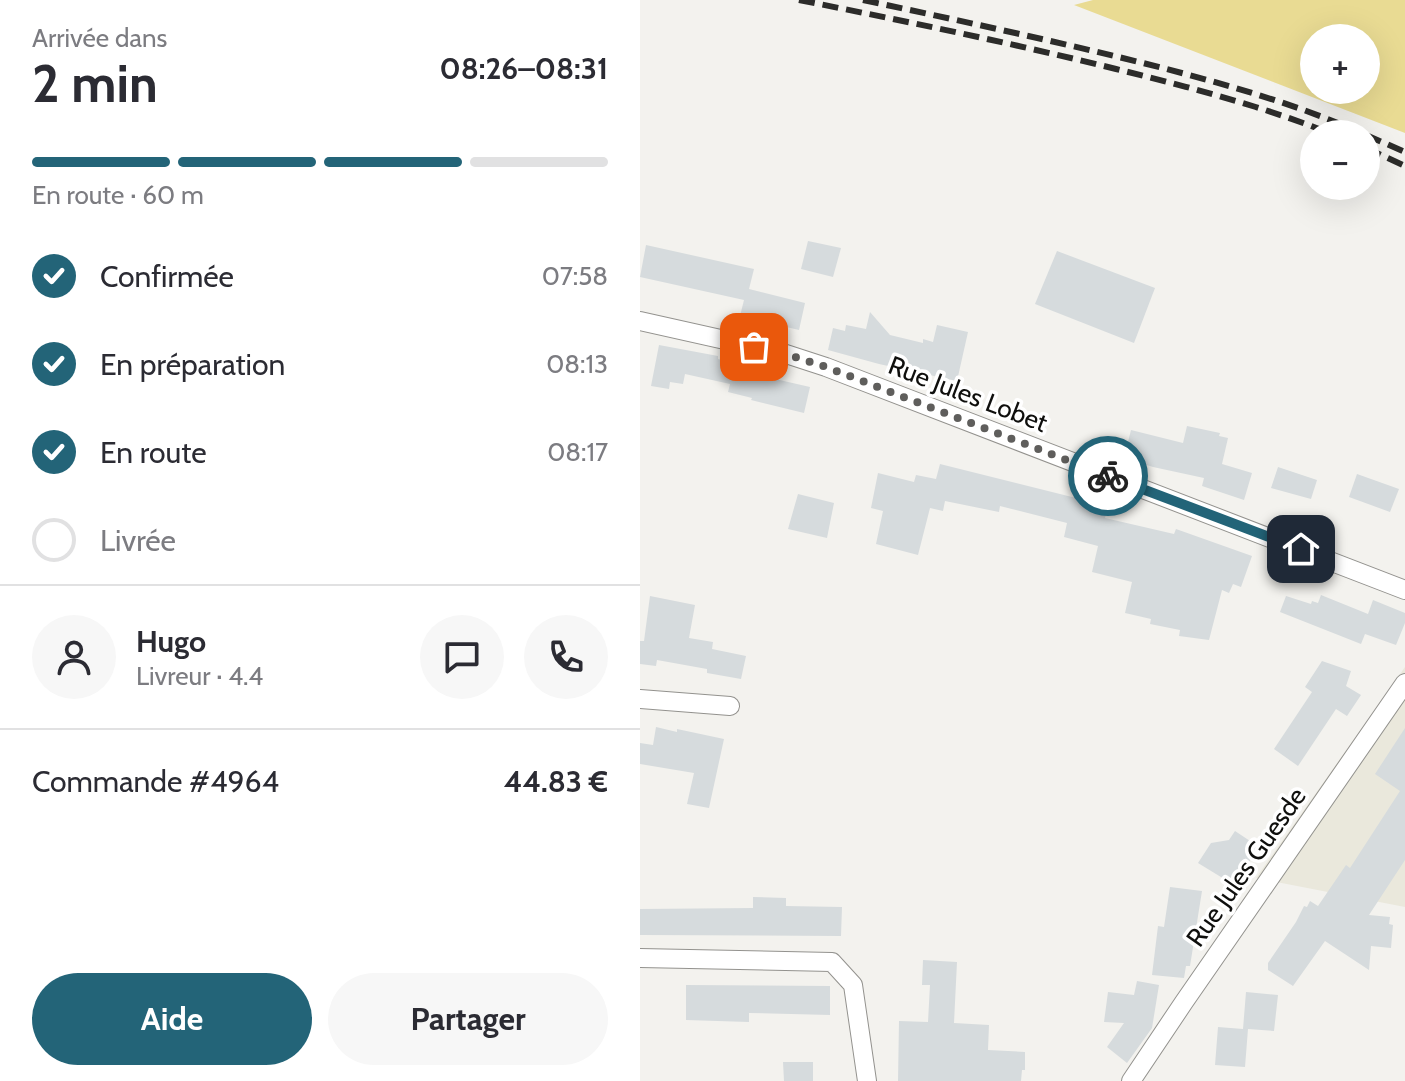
<!DOCTYPE html>
<html lang="fr">
<head>
<meta charset="utf-8">
<style>
  :root { --surface:#fff; --page:#f7f7f7; --text:#2b2b33; --muted:#7c7c81; --line:#e1e1e2; --accent:#236478 }
  body { margin:0; font-family:Cabin,sans-serif; background:var(--page); color:var(--text); height:100vh; display:flex; flex-direction:column; font-size:30px; white-space:nowrap }
  * { box-sizing:border-box; margin:0 }
  p { font-size:26px; color:var(--muted) }
  .icon { flex:none; width:44px; height:44px; fill:none; stroke:currentColor; stroke-width:2; stroke-linecap:round; stroke-linejoin:round }
  .map { position:relative; flex:1; overflow:hidden }
  .sheet { display:flex; flex-direction:column; background:var(--surface); width:640px }
  .sheet>* { flex:none }
  .fabs { position:absolute; left:660px; top:24px; display:grid; gap:16px }
  .fabs a { display:grid; place-items:center; width:80px; height:80px; border-radius:50%; background:var(--surface); box-shadow:0 8px 32px #0002; font-size:40px }
  .pin { position:absolute; display:grid; place-items:center; width:68px; height:68px; color:#fff; margin:-34px; border-radius:16px; box-shadow:0 4px 12px #0006 }
  .courier { position:absolute; display:grid; place-items:center; width:80px; height:80px; margin:-40px; border:6px solid #236478; border-radius:50%; background:#fff; color:#222; box-shadow:0 2px 10px #0007 }
  .headline em { font-style:normal; font-weight:800 }
  .headline div { display:flex; flex-direction:column-reverse }
  .headline { display:flex; align-items:center; justify-content:space-between; height:136px; padding:0 32px }
  h1 { font-size:52px; font-weight:800; line-height:60px }
  .bar { display:grid; grid-template-columns:repeat(4,1fr); gap:12px 8px; align-content:center; height:96px; padding:0 32px }
  .bar i { height:10px; border-radius:6px; background:var(--line) }
  .bar .active { background:var(--accent) }
  .bar p { grid-column:span 4 }
  .line { display:flex; align-items:center; gap:20px; padding:0 32px; border-top:2px solid var(--line) }
  .line div { flex:1 }
  .round { display:grid; place-items:center; flex:none; width:84px; height:84px; border-radius:42px; background:var(--page) }
  ol { padding:0 32px; list-style:none }
  li { display:flex; align-items:center; gap:24px; height:88px }
  li p { margin-inline-start:auto }
  li .icon { padding:8px; border-radius:50%; background:var(--accent); color:#fff; stroke-width:4 }
  li:last-child { color:var(--muted) }
  li i { width:44px; height:44px; border:4px solid var(--line); border-radius:50% }
  .action { display:flex; gap:16px; margin-top:auto; padding:16px 32px }
  .action a { flex:1; height:92px; border-radius:48px; background:var(--accent); color:#fff; font-size:32px; font-weight:800; line-height:92px; text-align:center }
  .action a+a { background:var(--page); color:var(--text) }
  main { display:flex; flex:1; min-height:0 }
  .map>svg:first-child { display:block }
  .built { fill:#eae8dc }
  .green { fill:#e9db93; fill-rule:evenodd }
  .building { fill:#d6dbdd }
  .lines { fill:none; stroke-linecap:round; stroke-linejoin:round }
  .street-casing { stroke:#93928e; stroke-width:20 }
  .street { stroke:#fff; stroke-width:18 }
  .rail { stroke:#2c2c2a; stroke-width:6; stroke-dasharray:16 8; stroke-linecap:butt }
  .done { stroke:#5f5e5c; stroke-width:8; stroke-dasharray:0 14.4 }
  .route { stroke:#236478; stroke-width:10 }
  .labels { text-anchor:middle; dominant-baseline:central; stroke-width:7; stroke-linejoin:round; paint-order:stroke }
  .street-label { font-size:26px; fill:#0f0f0d; stroke:#fff }
</style>
</head>
<body>
<main>
<section class="sheet">
<div class="headline"><div><h1>2 min</h1><p>Arrivée dans</p></div><em>08:26–08:31</em></div>
<div class="bar"><i class="active"></i><i class="active"></i><i class="active"></i><i></i><p>En route · 60 m</p></div>
<ol>
<li><svg class="icon" aria-label="check" viewBox="0 0 24 24"><path d="M5 12l5 5 9-10"/></svg>Confirmée<p>07:58</p></li>
<li><svg class="icon" aria-label="check" viewBox="0 0 24 24"><path d="M5 12l5 5 9-10"/></svg>En préparation<p>08:13</p></li>
<li><svg class="icon" aria-label="check" viewBox="0 0 24 24"><path d="M5 12l5 5 9-10"/></svg>En route<p>08:17</p></li>
<li><i></i>Livrée</li>
</ol>
<div class="line" style="height:144px"><a class="round"><svg class="icon" aria-label="person" viewBox="0 0 24 24"><circle cx="12" cy="8" r="4"/><path d="M4 21q1-7 8-7t8 7"/></svg></a><div><b>Hugo</b><p>Livreur · 4.4</p></div><a class="round"><svg class="icon" aria-label="chat" viewBox="0 0 24 24"><path d="M4 5h16v11H9l-5 4z"/></svg></a><a class="round"><svg class="icon" aria-label="phone" viewBox="0 0 24 24"><path d="M5 4h4l2 5-3 2q2 4 5 5l2-3 5 2v4C11 20 4 13 5 4z"/></svg></a></div>
<div class="line" style="height:104px"><div>Commande #4964</div><b>44.83 €</b></div>
<div class="action"><a>Aide</a><a>Partager</a></div>
</section>
<div class="map">
<svg width="765" height="1081" viewBox="0 0 765 1081">
  <rect width="100%" height="100%" fill="#f3f2ee"/>
  <!-- built -->
  <polygon class="built" points="765,667 765,907 616,878"/>
  <!-- green -->
  <path class="green" d="M453 0H765V133L434 5ZM674 38H726V90H674Z"/>
  <!-- building -->
  <g class="building">
    <polygon points="168,241 201,248 193,277 161,269"/>
    <polygon points="6,245 114,269 109,289 165,303 159,330 100,316 104,300 0,277"/>
    <polygon points="417,251 515,288 494,343 395,304"/>
    <polygon points="230,312 250,335 283,343 283,339 293,342 297,325 328,332 317,381 239,364 188,350 193,328 205,331 206,325 226,329"/>
    <polygon points="19,345 78,356 78,359 115,368 113,374 170,387 164,413 111,400 112,398 88,392 90,384 45,374 43,384 30,382 29,389 11,386"/>
    <polygon points="547,426 580,433 579,436 588,438 582,464 612,473 604,500 562,486 564,478 513,467 484,458 491,430 543,443"/>
    <polygon points="300,464 468,506 465,518 534,534 536,529 612,556 601,587 593,584 589,593 582,590 569,640 539,636 540,630 510,624 511,619 485,613 492,582 452,572 458,546 424,537 427,523 360,506 359,512 305,501 303,511 290,508 278,555 236,544 243,511 231,508 238,473 274,482 276,475 296,479"/>
    <polygon points="638,467 677,480 671,499 631,488"/>
    <polygon points="717,474 759,489 750,512 709,497"/>
    <polygon points="158,494 194,503 187,538 148,529"/>
    <polygon points="681,595 728,614 733,600 765,613 765,623 756,645 725,634 721,644 640,612 646,596 671,604 672,601 678,603"/>
    <polygon points="10,596 55,605 49,638 73,642 72,649 106,656 101,679 67,673 67,669 17,660 16,666 0,664 0,641 4,641"/>
    <polygon points="682,661 711,671 706,686 721,695 707,716 696,709 658,766 634,749 672,692 665,687"/>
    <polygon points="16,727 37,732 37,729 84,739 69,808 47,804 54,773 0,764 0,743 13,745"/>
    <polygon points="765,728 765,860 729,915 750,917 749,924 753,925 751,948 731,946 729,970 685,941 653,986 628,970 628,963 656,922 664,906 667,907 670,901 678,906 706,865 710,868 760,791 735,774"/>
    <polygon points="595,831 619,847 594,885 558,863 571,843 589,840"/>
    <polygon points="530,887 562,891 550,966 546,966 544,978 512,975 518,926 524,927"/>
    <polygon points="113,897 146,898 146,906 202,907 201,936 0,935 0,909 113,908"/>
    <polygon points="283,960 317,962 314,1023 349,1025 348,1050 385,1052 385,1070 382,1070 381,1081 258,1081 259,1021 288,1022 290,985 282,985"/>
    <polygon points="497,981 519,985 512,1028 487,1063 467,1047 484,1023 464,1022 468,992 494,995"/>
    <polygon points="46,985 190,986 190,1015 109,1013 109,1022 46,1020"/>
    <polygon points="606,992 638,995 634,1031 608,1029 605,1067 575,1065 578,1027 603,1029"/>
    <polygon points="143,1062 173,1062 173,1081 144,1081"/>
  </g>
  <g class="lines">
    <!-- street casing -->
    <g class="street-casing">
      <g id="street">
        <polyline points="0,321 143,353 186,367 765,590"/>
        <polyline points="0,699 90,706"/>
        <polyline points="0,958 192,962 213,985 227,1081"/>
        <polyline points="491,1081 544,1002 765,683"/>
      </g>
    </g>
    <!-- street -->
    <use href="#street" class="street"/>
    <!-- rail -->
    <g class="rail">
      <path d="M159 0C265 21 371 43 476 69 549 87 622 106 692 134"/>
      <path d="M223 0C317 20 410 40 503 63 578 82 654 103 724 134"/>
      <polyline points="726,135 765,152"/>
      <polyline points="726,148 765,166"/>
    </g>
  </g>
  <g class="lines">
    <!-- done -->
    <polyline class="done" points="114,347 143,353 186,367 468,476"/>
    <!-- route -->
    <polyline class="route" points="468,476 661,549"/>
  </g>
  <g class="labels">
    <!-- street labels -->
    <g class="street-label">
      <text transform="translate(328 394) rotate(21)">Rue Jules Lobet</text>
      <text transform="translate(606 867) rotate(-55)">Rue Jules Guesde</text>
    </g>
  </g>
</svg>
<div class="fabs">
<a>+</a>
<a>−</a>
</div>
<div class="pin" style="left:114px;top:347px;background:#ea580c"><svg class="icon" aria-label="bag" viewBox="0 0 24 24"><path d="M5 8h14l-1 12H6zM9 8a3 3 0 0 1 6 0"/></svg></div>
<div class="pin" style="left:661px;top:549px;background:#1f2937"><svg class="icon" aria-label="home" viewBox="0 0 24 24"><path d="M3 11l9-7 9 7M6 9v11h12V9"/></svg></div>
<div class="courier" style="left:468px;top:476px"><svg class="icon" aria-label="bike" viewBox="0 0 24 24"><circle cx="6" cy="16" r="4"/><circle cx="18" cy="16" r="4"/><path d="M6 16l4-8h5l3 8M10 8l3 8H6M13 5h3"/></svg></div>
</div>
</main>
</body>
</html>
